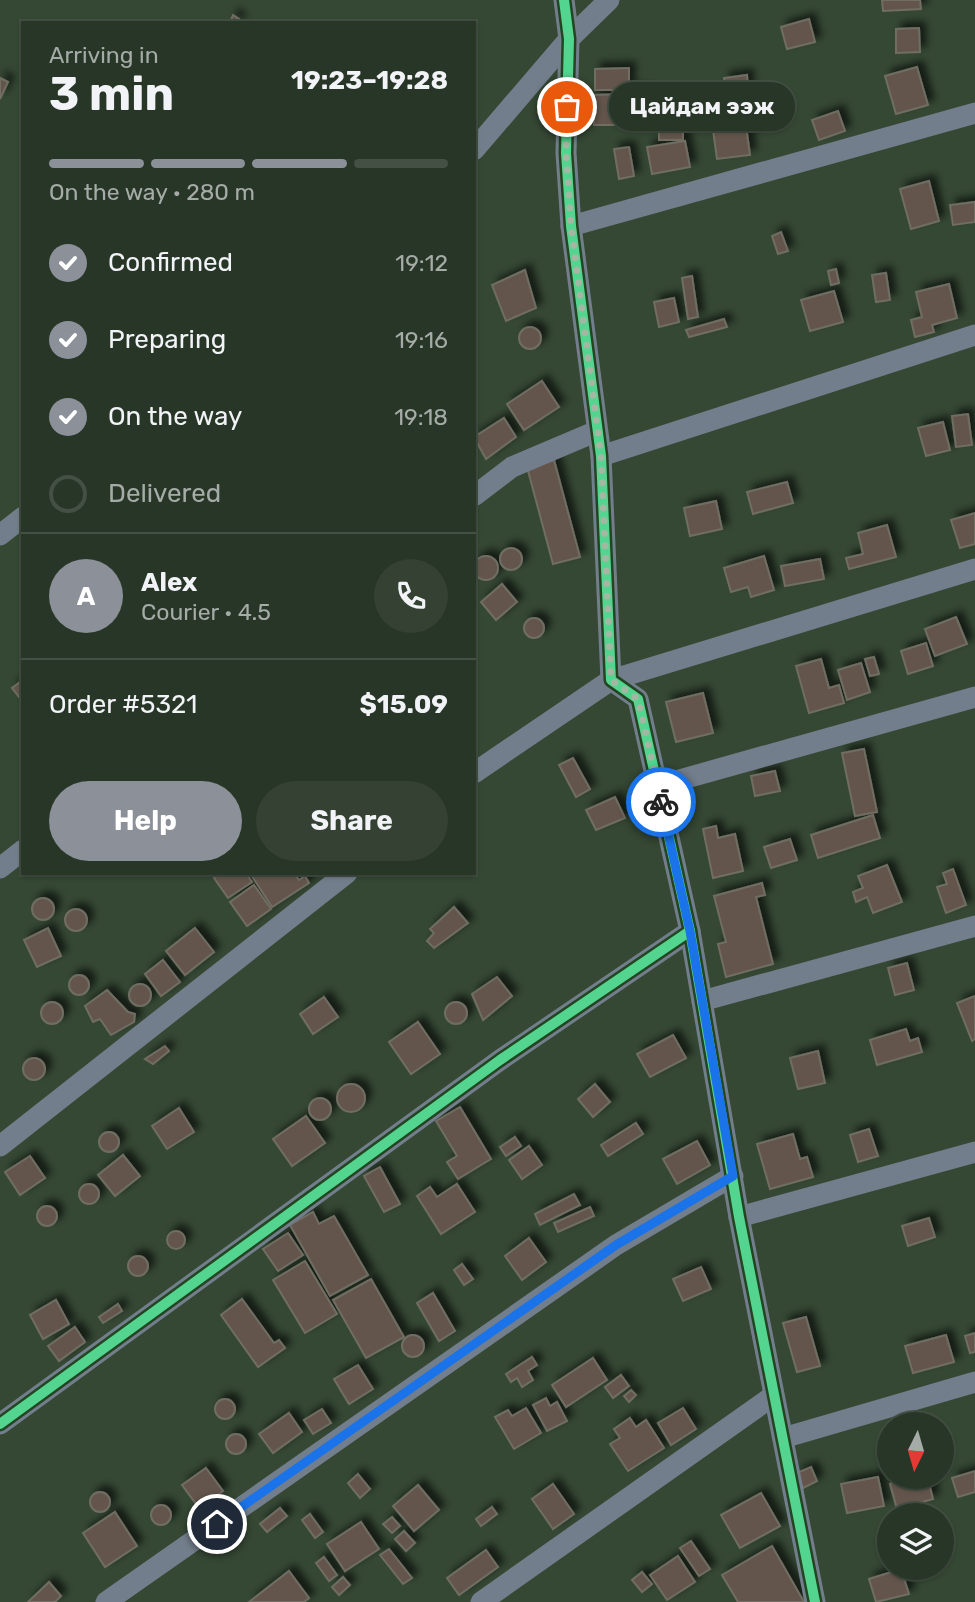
<!DOCTYPE html>
<html lang="en">
<head>
<meta charset="utf-8">
<style>
  :root { --surface:#283627; --page:#344133; --text:#f1f3f6; --muted:#a5aba7; --line:#445044; --accent:#8c9099 }
  body { margin:0; font-family:Rubik,sans-serif; background:var(--page); color:var(--text); height:100vh; display:flex; flex-direction:column; font-size:26px; white-space:nowrap }
  * { box-sizing:border-box; margin:0 }
  p { font-size:23px; color:var(--muted) }
  .icon { flex:none; width:38px; height:38px; fill:none; stroke:currentColor; stroke-width:2; stroke-linecap:round; stroke-linejoin:round }
  .map { position:relative; flex:1; overflow:hidden }
  .sheet { position:absolute; left:21px; top:21px; width:455px; height:854px; display:flex; flex-direction:column; background:var(--surface); border-radius:0px; box-shadow:0 2px 5px #0004,0 0 0 2px var(--line) }
  .sheet>* { flex:none }
  .needle { width:46px; rotate:185deg }
  .fabs { position:absolute; left:877px; top:1412px; display:grid; gap:14px }
  .fabs a { display:grid; place-items:center; width:77px; height:77px; border-radius:50%; background:var(--surface); box-shadow:0 2px 5px #0004,0 0 0 2px var(--line); font-size:35px }
  .pin { position:absolute; display:grid; place-items:center; width:60px; height:60px; color:#fff; margin:-30px; border:4px solid #fff; border-radius:50%; box-shadow:0 2px 7px #0007 }
  .courier { position:absolute; display:grid; place-items:center; width:70px; height:70px; margin:-35px; border:5px solid #1a73e8; border-radius:50%; background:#fff; color:#222; box-shadow:0 2px 9px #0007 }
  .bubble { position:absolute; height:49px; border-radius:24px; background:var(--surface); box-shadow:0 2px 5px #0004,0 0 0 2px var(--line); font-size:23px; font-weight:700; line-height:49px; text-align:center }
  .overview em { font-style:normal; font-weight:700 }
  .overview div { display:flex; flex-direction:column-reverse }
  .overview { display:flex; align-items:center; justify-content:space-between; height:119px; padding:0 28px }
  h1 { font-size:46px; font-weight:700; line-height:52px }
  .bar { display:grid; grid-template-columns:repeat(4,1fr); gap:10px 7px; align-content:center; height:84px; padding:0 28px }
  .bar i { height:9px; border-radius:5px; background:var(--line) }
  .bar .active { background:var(--accent) }
  .bar p { grid-column:span 4 }
  .line { display:flex; align-items:center; gap:18px; padding:0 28px; border-top:2px solid var(--line) }
  .line div { flex:1 }
  .round { display:grid; place-items:center; flex:none; width:74px; height:74px; border-radius:37px; background:var(--page) }
  ol { padding:0 28px; list-style:none }
  li { display:flex; align-items:center; gap:21px; height:77px }
  li p { margin-inline-start:auto }
  li .icon { padding:7px; border-radius:50%; background:var(--accent); color:#fff; stroke-width:4 }
  li:last-child { color:var(--muted) }
  li i { width:38px; height:38px; border:4px solid var(--line); border-radius:50% }
  .primary-button { display:flex; gap:14px; margin-top:auto; padding:14px 28px }
  .primary-button a { flex:1; height:80px; border-radius:42px; background:var(--accent); color:#fff; font-size:28px; font-weight:700; line-height:80px; text-align:center }
  .primary-button a+a { background:var(--page); color:var(--text) }
  .map>svg:first-child { display:block }
  .building { fill:#63554c; stroke:#706d63; stroke-width:2; filter:url(#shadow) }
  .lines { fill:none; stroke-linecap:round; stroke-linejoin:round }
  .minor { stroke:#737e8c; stroke-width:21 }
  .cycleway-casing { stroke:#234522; stroke-width:15 }
  .cycleway { stroke:#53d58f; stroke-width:10 }
  .done { stroke:#a4b7a2; stroke-width:7; stroke-dasharray:0 12.6 }
  .route { stroke:#1a73e8; stroke-width:9 }
</style>
</head>
<body>
<div class="map">
<svg width="975" height="1602" viewBox="0 0 975 1602">
  <defs>
    <filter id="shadow"><feDropShadow dx="6" dy="-6" stdDeviation="3.5" flood-color="#0009"/></filter>
  </defs>
  <rect width="100%" height="100%" fill="#354834"/>
  <!-- building -->
  <g class="building">
    <polygon points="882,0 920,0 921,9 883,11"/>
    <polygon points="233,15 239,19 238,23 230,23"/>
    <polygon points="809,19 815,42 787,49 781,27"/>
    <polygon points="919,28 920,52 896,53 896,29"/>
    <polygon points="917,67 928,105 896,114 885,76"/>
    <polygon points="629,68 629,90 595,90 595,69"/>
    <polygon points="747,75 748,90 726,92 724,78"/>
    <polygon points="0,78 8,82 0,99"/>
    <polygon points="646,91 647,119 643,119 643,128 633,129 630,92"/>
    <polygon points="627,94 628,125 594,125 593,95"/>
    <polygon points="838,111 845,131 819,140 812,120"/>
    <polygon points="746,126 750,155 717,159 713,130"/>
    <polygon points="659,130 683,131 683,140 659,140"/>
    <polygon points="685,141 690,167 652,174 647,147"/>
    <polygon points="629,147 634,176 619,179 614,149"/>
    <polygon points="929,181 939,221 911,229 900,189"/>
    <polygon points="975,202 975,222 953,225 950,205"/>
    <polygon points="781,232 788,251 778,254 772,236"/>
    <polygon points="836,269 839,283 831,285 828,271"/>
    <polygon points="525,270 536,308 506,321 492,285"/>
    <polygon points="886,273 890,300 876,302 872,275"/>
    <polygon points="692,276 698,317 688,319 682,278"/>
    <polygon points="949,284 957,318 932,325 934,332 915,337 911,320 922,317 916,292"/>
    <polygon points="834,291 843,322 810,331 801,300"/>
    <polygon points="674,298 679,322 659,327 654,302"/>
    <polygon points="724,319 727,327 689,337 686,330"/>
    <circle cx="530" cy="338" r="11"/>
    <polygon points="542,381 559,407 524,430 507,404"/>
    <polygon points="968,414 972,445 956,447 952,416"/>
    <polygon points="504,418 516,437 486,459 474,437"/>
    <polygon points="943,422 950,450 926,456 918,428"/>
    <polygon points="554,460 580,557 553,564 527,467"/>
    <polygon points="787,482 793,503 753,514 747,492"/>
    <polygon points="716,501 722,529 690,536 684,508"/>
    <polygon points="975,513 975,544 960,548 951,520"/>
    <polygon points="887,525 896,557 849,569 846,558 863,554 858,533"/>
    <circle cx="511" cy="559" r="11"/>
    <polygon points="764,556 774,590 751,597 748,587 731,592 724,568"/>
    <circle cx="486" cy="568" r="12"/>
    <polygon points="820,559 824,579 785,586 781,566"/>
    <polygon points="502,584 517,602 496,620 481,602"/>
    <polygon points="956,617 967,644 935,656 925,629"/>
    <circle cx="534" cy="628" r="10"/>
    <polygon points="926,643 933,666 908,674 901,651"/>
    <polygon points="874,657 879,674 870,676 865,659"/>
    <polygon points="821,659 829,688 839,685 844,703 809,713 796,666"/>
    <polygon points="861,663 870,692 847,700 838,670"/>
    <polygon points="23,680 23,702 12,688"/>
    <polygon points="703,693 713,733 676,742 666,702"/>
    <polygon points="864,749 877,812 855,816 842,753"/>
    <polygon points="573,758 590,789 576,797 559,765"/>
    <polygon points="775,771 780,791 755,796 751,776"/>
    <polygon points="615,797 625,818 596,830 586,810"/>
    <polygon points="873,815 880,838 818,858 811,835"/>
    <polygon points="716,826 718,838 735,834 743,871 713,878 703,829"/>
    <polygon points="790,839 797,860 771,868 764,847"/>
    <polygon points="887,865 902,902 873,913 867,897 856,902 853,892 863,888 858,876"/>
    <polygon points="953,869 966,905 946,913 937,887 947,884 943,873"/>
    <polygon points="221,873 246,873 252,882 228,898 214,878"/>
    <polygon points="250,873 294,873 299,880 305,876 309,883 272,907"/>
    <polygon points="762,883 765,895 756,897 773,964 726,977 718,944 726,942 714,896"/>
    <polygon points="254,885 271,909 247,926 230,902"/>
    <circle cx="43" cy="909" r="11"/>
    <polygon points="454,907 468,923 434,948 427,941 434,933 430,929"/>
    <circle cx="76" cy="920" r="11"/>
    <polygon points="48,928 61,956 37,967 24,940"/>
    <polygon points="195,928 214,952 185,975 166,951"/>
    <polygon points="163,960 180,982 161,996 145,974"/>
    <polygon points="907,963 914,990 895,995 888,968"/>
    <circle cx="79" cy="985" r="10"/>
    <polygon points="497,977 512,996 483,1020 472,994"/>
    <circle cx="140" cy="995" r="11"/>
    <polygon points="107,990 128,1012 135,1014 134,1022 111,1035 100,1019 93,1022 85,1006"/>
    <polygon points="975,996 975,1039 972,1041 957,1003"/>
    <polygon points="324,997 338,1017 313,1034 300,1014"/>
    <circle cx="456" cy="1013" r="11"/>
    <circle cx="52" cy="1013" r="11"/>
    <polygon points="418,1022 440,1054 411,1074 389,1042"/>
    <polygon points="906,1029 910,1041 918,1038 922,1052 877,1065 870,1040"/>
    <polygon points="673,1035 686,1058 650,1077 637,1054"/>
    <polygon points="165,1046 169,1051 153,1064 145,1059"/>
    <polygon points="818,1051 825,1083 798,1089 790,1058"/>
    <circle cx="34" cy="1069" r="11"/>
    <polygon points="595,1084 610,1102 593,1117 578,1099"/>
    <circle cx="351" cy="1098" r="14"/>
    <circle cx="320" cy="1109" r="11"/>
    <polygon points="460,1107 491,1159 458,1179 447,1162 457,1156 436,1121"/>
    <polygon points="179,1108 194,1132 167,1149 152,1126"/>
    <polygon points="306,1116 325,1143 292,1166 273,1139"/>
    <polygon points="636,1123 643,1134 608,1156 601,1145"/>
    <polygon points="869,1129 878,1156 858,1162 850,1135"/>
    <circle cx="109" cy="1142" r="10"/>
    <polygon points="793,1134 800,1159 807,1157 813,1177 770,1189 757,1144"/>
    <polygon points="515,1137 521,1146 506,1156 500,1147"/>
    <polygon points="697,1141 710,1165 677,1184 663,1159"/>
    <polygon points="529,1146 542,1165 522,1179 509,1160"/>
    <polygon points="123,1155 140,1176 115,1196 98,1175"/>
    <polygon points="30,1156 45,1178 20,1195 5,1172"/>
    <polygon points="380,1167 400,1204 384,1212 364,1176"/>
    <polygon points="457,1184 475,1212 441,1234 417,1196 430,1187 437,1197"/>
    <circle cx="89" cy="1194" r="10"/>
    <polygon points="574,1194 580,1205 540,1225 535,1214"/>
    <circle cx="47" cy="1216" r="10"/>
    <polygon points="590,1207 594,1216 558,1232 554,1223"/>
    <polygon points="313,1212 319,1224 334,1216 368,1275 330,1296 290,1225"/>
    <polygon points="929,1218 935,1237 908,1246 902,1226"/>
    <circle cx="176" cy="1240" r="9"/>
    <polygon points="288,1233 303,1255 278,1271 263,1249"/>
    <polygon points="529,1238 546,1262 522,1280 505,1256"/>
    <circle cx="138" cy="1266" r="10"/>
    <polygon points="305,1261 337,1314 305,1333 273,1280"/>
    <polygon points="462,1264 473,1279 464,1285 454,1270"/>
    <polygon points="701,1267 711,1289 683,1301 673,1279"/>
    <polygon points="371,1279 404,1337 366,1358 333,1300"/>
    <polygon points="433,1293 455,1331 439,1341 417,1303"/>
    <polygon points="242,1299 274,1343 279,1340 285,1348 258,1367 221,1315"/>
    <polygon points="56,1300 69,1324 43,1339 30,1315"/>
    <polygon points="118,1304 122,1311 103,1323 99,1317"/>
    <polygon points="806,1317 820,1366 797,1372 783,1323"/>
    <polygon points="75,1327 85,1342 59,1361 48,1346"/>
    <polygon points="975,1333 975,1352 970,1353 965,1336"/>
    <circle cx="413" cy="1346" r="11"/>
    <polygon points="946,1335 954,1362 913,1373 905,1346"/>
    <polygon points="532,1357 537,1365 528,1371 533,1380 522,1387 517,1378 511,1382 506,1374"/>
    <polygon points="593,1358 607,1380 566,1407 552,1385"/>
    <polygon points="358,1365 373,1389 349,1404 334,1379"/>
    <polygon points="621,1375 629,1386 613,1398 605,1387"/>
    <polygon points="631,1390 636,1395 629,1402 624,1396"/>
    <polygon points="546,1398 550,1406 557,1402 567,1421 547,1431 533,1405"/>
    <circle cx="225" cy="1409" r="10"/>
    <polygon points="526,1408 541,1433 514,1449 495,1417 508,1410 512,1416"/>
    <polygon points="683,1408 696,1429 671,1445 658,1423"/>
    <polygon points="322,1409 331,1423 313,1434 304,1420"/>
    <polygon points="289,1413 302,1432 273,1453 259,1434"/>
    <polygon points="630,1418 636,1427 646,1420 664,1448 628,1471 610,1444 620,1438 614,1429"/>
    <circle cx="236" cy="1444" r="10"/>
    <polygon points="811,1467 817,1481 803,1488 797,1473"/>
    <polygon points="206,1468 223,1491 199,1508 182,1485"/>
    <polygon points="975,1471 975,1492 958,1497 952,1478"/>
    <polygon points="358,1474 370,1489 360,1498 348,1483"/>
    <polygon points="878,1477 884,1506 847,1513 841,1484"/>
    <polygon points="928,1479 933,1499 897,1509 890,1484 903,1480 904,1485"/>
    <polygon points="553,1484 574,1514 553,1529 532,1499"/>
    <polygon points="418,1485 439,1510 414,1531 393,1506"/>
    <circle cx="100" cy="1502" r="10"/>
    <polygon points="761,1493 780,1526 740,1548 721,1515"/>
    <circle cx="161" cy="1515" r="10"/>
    <polygon points="492,1507 497,1514 481,1526 476,1519"/>
    <polygon points="280,1508 287,1516 267,1532 260,1524"/>
    <polygon points="115,1512 137,1546 105,1567 83,1533"/>
    <polygon points="310,1514 323,1532 315,1538 302,1520"/>
    <polygon points="392,1517 400,1526 392,1533 383,1524"/>
    <polygon points="361,1522 379,1549 345,1571 327,1544"/>
    <polygon points="404,1531 415,1543 406,1551 395,1539"/>
    <polygon points="691,1541 710,1569 699,1576 680,1548"/>
    <polygon points="772,1546 804,1602 738,1602 722,1575"/>
    <polygon points="389,1549 412,1578 403,1584 380,1555"/>
    <polygon points="486,1550 498,1567 459,1595 447,1578"/>
    <polygon points="678,1556 695,1582 667,1600 650,1575"/>
    <polygon points="324,1557 337,1575 329,1581 316,1563"/>
    <polygon points="901,1569 909,1594 876,1602 869,1579"/>
    <polygon points="289,1571 309,1598 304,1602 249,1602"/>
    <polygon points="642,1572 652,1584 642,1592 632,1580"/>
    <polygon points="343,1577 350,1585 339,1595 332,1587"/>
    <polygon points="49,1582 61,1596 55,1602 28,1602"/>
  </g>
  <g class="lines">
    <!-- minor -->
    <g class="minor">
      <polyline points="564,0 569,39 566,153 571,226 601,456 611,680 638,699 690,931 739,1217 815,1602"/>
      <polyline points="474,150 569,39 609,0"/>
      <polyline points="571,226 975,113"/>
      <polyline points="601,456 975,335"/>
      <polyline points="474,496 512,467 597,431"/>
      <polyline points="0,535 23,517"/>
      <polyline points="474,773 611,680 975,569"/>
      <polyline points="658,786 975,697"/>
      <polyline points="0,868 23,850"/>
      <polyline points="702,1001 975,926"/>
      <polyline points="0,1146 347,873"/>
      <polyline points="739,1217 975,1152"/>
      <polyline points="0,1424 500,1060 690,931"/>
      <polyline points="783,1438 975,1382"/>
      <polyline points="106,1602 616,1245 733,1176"/>
      <polyline points="481,1602 773,1396"/>
    </g>
    <!-- cycleway casing -->
    <g class="cycleway-casing">
      <g id="cycleway">
        <polyline points="564,0 569,39 566,153 571,226 601,456 611,680 638,699 690,931 739,1217 815,1602"/>
        <polyline points="0,1424 500,1060 690,931"/>
      </g>
    </g>
    <!-- cycleway -->
    <use href="#cycleway" class="cycleway"/>
  </g>
  <g class="lines">
    <!-- done -->
    <polyline class="done" points="567,107 566,153 571,226 601,456 611,680 638,699 661,802"/>
    <!-- route -->
    <polyline class="route" points="217,1524 616,1245 733,1176 690,931 661,802"/>
  </g>
</svg>
<div class="fabs">
<a><svg class="needle" viewBox="-14 -14 28 28"><path d="M0-13l5 13h-10z" fill="#e53935"/><path d="M0 13l5-13h-10z" fill="#a5aba7"/></svg></a>
<a><svg class="icon" aria-label="layers" viewBox="0 0 24 24"><path d="M12 4l9 5-9 5-9-5zM3 14l9 5 9-5"/></svg></a>
</div>
<div class="pin" style="left:567px;top:107px;background:#ea580c"><svg class="icon" aria-label="bag" viewBox="0 0 24 24"><path d="M5 8h14l-1 12H6zM9 8a3 3 0 0 1 6 0"/></svg></div>
<div class="pin" style="left:217px;top:1524px;background:#1f2937"><svg class="icon" aria-label="home" viewBox="0 0 24 24"><path d="M3 11l9-7 9 7M6 9v11h12V9"/></svg></div>
<div class="courier" style="left:661px;top:802px"><svg class="icon" aria-label="bike" viewBox="0 0 24 24"><circle cx="6" cy="16" r="4"/><circle cx="18" cy="16" r="4"/><path d="M6 16l4-8h5l3 8M10 8l3 8H6M13 5h3"/></svg></div>
<div class="bubble" style="left:609px;top:82px;width:186px">Цайдам ээж</div>
<section class="sheet">
<div class="overview"><div><h1>3 min</h1><p>Arriving in</p></div><em>19:23–19:28</em></div>
<div class="bar"><i class="active"></i><i class="active"></i><i class="active"></i><i></i><p>On the way · 280 m</p></div>
<ol>
<li><svg class="icon" aria-label="check" viewBox="0 0 24 24"><path d="M5 12l5 5 9-10"/></svg>Confirmed<p>19:12</p></li>
<li><svg class="icon" aria-label="check" viewBox="0 0 24 24"><path d="M5 12l5 5 9-10"/></svg>Preparing<p>19:16</p></li>
<li><svg class="icon" aria-label="check" viewBox="0 0 24 24"><path d="M5 12l5 5 9-10"/></svg>On the way<p>19:18</p></li>
<li><i></i>Delivered</li>
</ol>
<div class="line" style="height:126px"><b class="round" style="background:var(--accent);color:#fff">A</b><div><b>Alex</b><p>Courier · 4.5</p></div><a class="round"><svg class="icon" aria-label="phone" viewBox="0 0 24 24"><path d="M5 4h4l2 5-3 2q2 4 5 5l2-3 5 2v4C11 20 4 13 5 4z"/></svg></a></div>
<div class="line" style="height:91px"><div>Order #5321</div><b>$15.09</b></div>
<div class="primary-button"><a>Help</a><a>Share</a></div>
</section>
</div>
</body>
</html>
